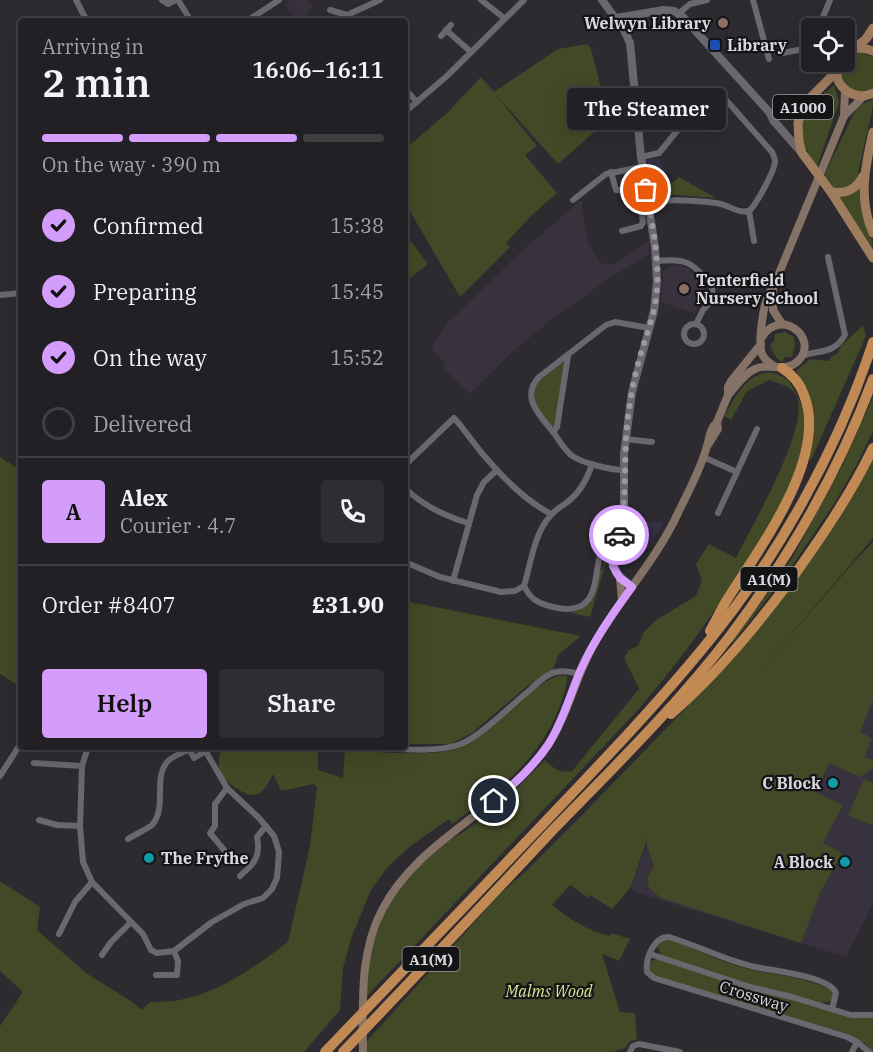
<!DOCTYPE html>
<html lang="en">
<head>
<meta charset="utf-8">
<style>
  :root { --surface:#222024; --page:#2e2d31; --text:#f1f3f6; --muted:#a2a3a6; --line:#3f3e41; --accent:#d49cfb }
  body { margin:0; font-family:"IBM Plex Serif",serif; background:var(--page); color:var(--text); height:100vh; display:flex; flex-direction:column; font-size:22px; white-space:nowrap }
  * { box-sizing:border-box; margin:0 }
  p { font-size:20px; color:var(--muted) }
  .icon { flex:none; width:33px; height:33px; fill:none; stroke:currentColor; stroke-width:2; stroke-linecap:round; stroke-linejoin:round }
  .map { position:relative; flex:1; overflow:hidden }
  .details { position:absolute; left:18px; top:18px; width:390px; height:732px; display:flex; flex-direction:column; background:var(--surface); border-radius:6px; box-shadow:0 6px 24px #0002,0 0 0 2px var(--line) }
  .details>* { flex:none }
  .fabs { position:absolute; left:801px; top:18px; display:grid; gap:12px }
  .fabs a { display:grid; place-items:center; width:54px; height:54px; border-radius:6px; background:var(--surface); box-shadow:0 6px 24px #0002,0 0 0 2px var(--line); font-size:30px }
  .pin { position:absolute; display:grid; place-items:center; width:51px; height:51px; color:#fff; margin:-26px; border:3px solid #fff; border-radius:50%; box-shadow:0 2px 6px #0007 }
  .courier { position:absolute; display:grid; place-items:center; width:60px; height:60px; margin:-30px; border:4px solid #d49cfb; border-radius:50%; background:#fff; color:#222; box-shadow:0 2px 8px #0007 }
  .bubble { position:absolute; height:42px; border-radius:6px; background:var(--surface); box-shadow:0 6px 24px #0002,0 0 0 2px var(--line); font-size:20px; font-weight:600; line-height:42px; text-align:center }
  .summary em { font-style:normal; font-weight:600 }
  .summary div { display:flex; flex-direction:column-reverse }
  .summary { display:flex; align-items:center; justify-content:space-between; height:102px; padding:0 24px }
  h1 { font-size:39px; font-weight:600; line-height:45px }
  .bar { display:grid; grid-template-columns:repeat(4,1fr); gap:9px 6px; align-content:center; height:72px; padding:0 24px }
  .bar i { height:8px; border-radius:4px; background:var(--line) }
  .bar .current { background:var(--accent) }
  .bar p { grid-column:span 4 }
  .line { display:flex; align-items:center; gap:15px; padding:0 24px; border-top:2px solid var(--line) }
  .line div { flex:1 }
  .round { display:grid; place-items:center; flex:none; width:63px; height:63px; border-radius:6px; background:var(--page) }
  ol { padding:0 24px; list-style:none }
  li { display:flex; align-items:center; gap:18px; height:66px }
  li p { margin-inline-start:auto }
  li .icon { padding:6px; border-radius:50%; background:var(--accent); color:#111; stroke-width:4 }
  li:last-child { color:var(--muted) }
  li i { width:33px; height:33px; border:3px solid var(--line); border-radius:50% }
  .action { display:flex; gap:12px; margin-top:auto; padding:12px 24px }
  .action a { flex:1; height:69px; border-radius:6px; background:var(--accent); color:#111; font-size:24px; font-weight:600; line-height:69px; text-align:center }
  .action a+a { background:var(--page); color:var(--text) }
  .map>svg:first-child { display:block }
  .commercial { fill:#333142 }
  .built { fill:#37323e }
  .green { fill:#414926 }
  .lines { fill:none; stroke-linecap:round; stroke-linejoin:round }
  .minor { stroke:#6a686e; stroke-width:6 }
  .tertiary { stroke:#6a686e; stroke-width:8 }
  .secondary { stroke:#847266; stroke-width:8 }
  .primary { stroke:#9e7c5e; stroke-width:9 }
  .motorway { stroke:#c18a54; stroke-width:10 }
  .done { stroke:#9c9a9f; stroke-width:6; stroke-dasharray:0 10.8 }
  .route { stroke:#d49cfb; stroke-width:8 }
  .education-dot { fill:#8d6e63; stroke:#141316; stroke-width:2 }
  .transit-dot { fill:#1a4fb4; stroke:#141316; stroke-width:2 }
  .culture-dot { fill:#0f9aa8; stroke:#141316; stroke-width:2 }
  .labels { text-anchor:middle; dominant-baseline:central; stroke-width:4.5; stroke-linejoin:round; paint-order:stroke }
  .shield { fill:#141316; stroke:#9d9ca0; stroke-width:1.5 }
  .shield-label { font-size:15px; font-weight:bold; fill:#d8d7db }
  .poi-label { font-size:16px; font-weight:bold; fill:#d8d7db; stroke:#141316; text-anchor:end }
  .park-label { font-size:16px; font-style:italic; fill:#d3e797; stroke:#141316 }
  .street-label { font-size:16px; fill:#d8d7db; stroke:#141316 }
</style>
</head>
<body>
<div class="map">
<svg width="873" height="1052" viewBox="0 0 873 1052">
  <rect width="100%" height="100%" fill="#2d2a30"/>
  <!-- commercial -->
  <g class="commercial">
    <polygon points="659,158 670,182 663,187 659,195 653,196 650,195 645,161"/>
    <polygon points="628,520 665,522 635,565 623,536"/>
  </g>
  <!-- built -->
  <g class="built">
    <polygon points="291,0 309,0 308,2 313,6 306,17 309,21 296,21 285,4"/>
    <polygon points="581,200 588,243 601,263 612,265 649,240 649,254 608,279 546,324 518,347 469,394 443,367 445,365 431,348 449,319 451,320 523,250"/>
    <polygon points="670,265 681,266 689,269 705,288 695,314 661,302 663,272"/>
    <polygon points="873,542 873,904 846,957 634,892 631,887 648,841 853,563"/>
  </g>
  <!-- green -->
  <g class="green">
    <polygon points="587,44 591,49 609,119 558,164 496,95 537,146 525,155 557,193 532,215 506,243 510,247 460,297 405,203 405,149 447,113 481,77 494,92 558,49"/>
    <path d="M861 52 873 57V88L857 93C835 82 834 56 861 52Z"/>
    <path d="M834 85 839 102 817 167C804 150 793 123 811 104 818 97 827 92 834 85Z"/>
    <polygon points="873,99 873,107 856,182 851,187 834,189 824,177 827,169 854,113 861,105"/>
    <polygon points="679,177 716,198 663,194 667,187"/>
    <polygon points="860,186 868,232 873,241 872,250 837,195"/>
    <polygon points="409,239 428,264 405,282 405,241"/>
    <polygon points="863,325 866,336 811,460 808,458 804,384 796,371 810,359 829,361 831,357 838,353 840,347"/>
    <polygon points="785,332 794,337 795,345 792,357 785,357 782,362 776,358 770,345 774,341 775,334"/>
    <path d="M565 361 555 426H550C524 393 531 382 565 361Z"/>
    <path d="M769 372C787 377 789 379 798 397 808 416 805 447 797 468 783 503 763 536 743 568 711 618 676 666 637 711L366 997 371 947 386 909 408 877 444 843 462 833 500 805 545 760C553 768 560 774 572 771L639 689 624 658 629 650 638 646 644 632 656 620 696 596 702 581 696 564 709 544 736 558C753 524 805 435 798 400 796 388 779 383 769 380L747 391 731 420 724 416C736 397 744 376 769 372Z"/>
    <polygon points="873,397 873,431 857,464 834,504 788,572 733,643 732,641 777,581 792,558 840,470"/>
    <path d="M873 454V538L757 674 853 563 873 542V700L860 732 872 738 864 757 873 760V768L860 777 829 763 816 792 843 805 823 843 842 853 820 893 801 943 661 898 649 888 647 878 654 866 646 842 649 837 647 839 631 887 612 909 590 895 588 898 570 885 552 905C569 919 587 930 609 936L611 933 630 939 619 961 602 954 620 1012 635 1013 637 1039 630 1041 625 1048 613 1052H366V1042L500 894 524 873 580 817 723 670Z"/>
    <polygon points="0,457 21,470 21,687 0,674"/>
    <path d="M612 541 590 617 570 613C595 606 595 592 599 570L603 569 606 549 604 547 607 542Z"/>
    <polygon points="405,601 581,636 559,654 553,669 525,688 472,733 450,744 405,744"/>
    <path d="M561 675 567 676C567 687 563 698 559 708 538 762 497 791 452 824L449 819 409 847 387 868 371 890 352 936 343 968 340 1010 304 1052H0V1026L23 992 0 971V881L40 907 37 930 86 973 131 1001 142 1010 150 1002C205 1004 246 973 288 942L310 846 317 787 314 784 281 791 273 774C262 797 254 801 233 786 226 781 220 775 219 767 218 760 220 753 221 747L318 748V770L343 778 345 750C375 751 439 759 464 746 496 730 532 682 561 675Z"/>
    <polygon points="864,779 873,783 873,826 848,815"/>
    <path d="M670 939C697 950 725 964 753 970 781 976 808 978 834 991L833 1001 821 1003 750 985 662 955 657 947 658 941Z"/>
    <polygon points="658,958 853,1017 873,1018 873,1052 865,1044 848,1035 655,976 649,971 650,962"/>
  </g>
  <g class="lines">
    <!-- minor -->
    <g class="minor">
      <polyline points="76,0 87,21"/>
      <polyline points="162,0 168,4 176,0"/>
      <polyline points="178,0 191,21"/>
      <polyline points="481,0 504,18"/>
      <polyline points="753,0 769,59"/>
      <polyline points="330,10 347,15"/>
      <polyline points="678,14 690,4 707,0"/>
      <polyline points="347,15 380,0"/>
      <polyline points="247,21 279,0"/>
      <polyline points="824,28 823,17 830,0"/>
      <polyline points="446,30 471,52"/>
      <polyline points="441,36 451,25"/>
      <polyline points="783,53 798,50 806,51 808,36 812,31"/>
      <polyline points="405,89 417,102"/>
      <polyline points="405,112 448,75 524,0"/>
      <path d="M641 157 659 153 681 126 711 101 717 98 727 101 772 152C774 156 775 158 775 162 774 172 756 205 749 211 737 214 728 204 716 203 693 200 671 199 648 202"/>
      <polyline points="611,172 616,190 635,190 638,195 643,222 641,226 622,231"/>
      <polyline points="573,200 606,174 642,167"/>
      <polyline points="749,211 754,241"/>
      <path d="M657 261C687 258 692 262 712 286L713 299 703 310 696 324"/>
      <polyline points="0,295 21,293"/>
      <circle cx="694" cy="334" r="10"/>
      <path d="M802 356C821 349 833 355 845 335L828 257"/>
      <polyline points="553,432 557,427 568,356"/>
      <polyline points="625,439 652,442"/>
      <polyline points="703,457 737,472"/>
      <path d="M405 465 454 418C466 431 475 446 487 459 505 480 526 501 551 514"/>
      <path d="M624 470C611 470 581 463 571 455 564 449 559 440 554 433 540 416 520 397 539 377L606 325 615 322 649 328"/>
      <path d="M405 488C423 506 445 516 468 523"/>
      <polyline points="718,513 757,429"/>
      <path d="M405 562 440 577 501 592 515 591 524 586C531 563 534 533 551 515 555 510 561 507 566 503 580 493 587 480 592 464"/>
      <polyline points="453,581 477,495 484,482 497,470"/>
      <path d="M524 586C531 600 538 603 553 607 603 619 592 574 603 543L609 538 618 540"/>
      <polyline points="88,747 82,766 80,826 83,862 92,882 143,934 151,950 157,953 174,951 212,922 244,904 263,898 272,889 277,878 279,852 274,836 259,818 227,788 206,752"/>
      <polyline points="188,747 194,758 213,747"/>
      <path d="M364 747C392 748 434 754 461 744 482 735 511 705 530 690 537 683 547 674 556 672 564 670 572 672 579 674"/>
      <polyline points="34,763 82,766"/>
      <polyline points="0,776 21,743"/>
      <polyline points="39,820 57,825 80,826"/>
      <path d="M128 839C134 835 149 828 152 825 168 807 152 778 168 761 173 756 182 753 188 750"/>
      <polyline points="224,850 210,833 215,826 215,804 227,788"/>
      <path d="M240 876C255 863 261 856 257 837L266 826"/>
      <polyline points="59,934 75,902 92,882"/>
      <polyline points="650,954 750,987 792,997 851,1015 873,1015"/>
      <polyline points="102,955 111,942 131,922"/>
      <polyline points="156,975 177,975 178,961 174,951"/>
      <path d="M832 1009 836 993C830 978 783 972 767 969 732 964 702 947 669 937 654 936 645 959 647 972L654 978 847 1037 857 1042 869 1052"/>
      <polyline points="630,1052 633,1046 639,1044 680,1052"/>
      <polyline points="852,1052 857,1042"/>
    </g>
    <!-- tertiary -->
    <g class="tertiary">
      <polyline points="602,0 624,30 630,43 641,157 655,247 657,281 654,311 632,392 624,454 624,505 612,562 616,573 632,587"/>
      <polyline points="616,18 664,10 674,11 683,17 770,113 773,120 801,152"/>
      <polyline points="770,113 785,115 804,104"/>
    </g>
    <!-- secondary -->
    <g class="secondary">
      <polyline points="844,116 864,96"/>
      <polyline points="773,288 773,310 782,324"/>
      <path d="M776 367C770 364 765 360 762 354 758 343 763 296 773 288L844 116 845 91"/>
      <path d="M728 395C737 386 743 374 755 369 769 362 786 374 799 360 819 338 781 307 762 337"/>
      <polyline points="708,445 718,429 717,422 728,395 728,387 731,381 761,344"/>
      <polyline points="620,578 622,600"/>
      <path d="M363 1052C363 1004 359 954 382 910 419 838 503 811 548 745 568 715 575 678 593 646 618 600 656 561 678 513 688 492 701 469 707 446 710 437 709 430 717 422"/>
    </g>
    <!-- primary -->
    <g class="primary">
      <polyline points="853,49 866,39 873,28"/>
      <path d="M844 54C853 47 863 47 873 51"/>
      <path d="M839 62 837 78C843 93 858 100 873 93"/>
      <polyline points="836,72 810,98 802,109 798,123 799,141 802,153 831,192 873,258"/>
      <path d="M873 132C865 167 858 199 873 233"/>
      <path d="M831 192C846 194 856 190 863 176"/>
    </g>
    <!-- motorway -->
    <g class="motorway">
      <path d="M710 631C715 622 720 612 725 603 757 551 829 459 804 395 800 383 793 375 782 368"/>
      <path d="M671 714C718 673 756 626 793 577 822 536 851 494 873 448"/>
      <path d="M325 1052C398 976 472 899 545 822 599 765 654 708 704 647 776 560 838 450 873 342"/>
      <path d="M343 1052C412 980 481 907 549 834 611 770 676 707 730 636 788 559 839 471 873 379"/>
    </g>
  </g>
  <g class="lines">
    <!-- done -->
    <path class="done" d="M619 535C628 495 623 455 628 416 631 396 634 376 640 357 645 338 653 319 656 299 661 263 652 225 646 190"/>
    <!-- route -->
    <path class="route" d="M494 801C514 784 533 767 548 745 563 722 570 694 581 669 594 640 613 613 632 587L620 578 613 566 619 535"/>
  </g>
  <!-- markers -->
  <g class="education-dot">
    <circle cx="723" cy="23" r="6"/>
    <circle cx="684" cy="289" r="6"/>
  </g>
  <rect class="transit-dot" x="709" y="39" width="12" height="12" rx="3"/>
  <g class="culture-dot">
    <circle cx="833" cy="783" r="6"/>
    <circle cx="149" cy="858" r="6"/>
    <circle cx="845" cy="862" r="6"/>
  </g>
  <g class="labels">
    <!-- shield labels -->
    <g class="shield">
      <rect x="773" y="95" width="60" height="24" rx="4.5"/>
      <rect x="740.5" y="567" width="57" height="24" rx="4.5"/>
      <rect x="402.5" y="947" width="57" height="24" rx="4.5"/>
    </g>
    <g class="shield-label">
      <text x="803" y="107">A1000</text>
      <text x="769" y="579">A1(M)</text>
      <text x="431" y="959">A1(M)</text>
    </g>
    <!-- poi labels -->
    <g class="poi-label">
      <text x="711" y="23">Welwyn Library</text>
      <text x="727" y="45" text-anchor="start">Library</text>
      <text x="696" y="280" text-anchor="start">Tenterfield<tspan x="696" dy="18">Nursery School</tspan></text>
      <text x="821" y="783">C Block</text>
      <text x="161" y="858" text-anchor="start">The Frythe</text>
      <text x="833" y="862">A Block</text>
    </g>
    <!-- park labels -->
    <g class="park-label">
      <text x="549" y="991">Malms Wood</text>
    </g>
    <!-- street labels -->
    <g class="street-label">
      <text transform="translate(754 996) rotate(17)">Crossway</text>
    </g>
  </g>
</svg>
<div class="fabs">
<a><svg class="icon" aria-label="locate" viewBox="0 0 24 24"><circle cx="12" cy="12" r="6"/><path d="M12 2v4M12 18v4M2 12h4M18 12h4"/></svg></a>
</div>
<div class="pin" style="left:646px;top:190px;background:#ea580c"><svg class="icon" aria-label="bag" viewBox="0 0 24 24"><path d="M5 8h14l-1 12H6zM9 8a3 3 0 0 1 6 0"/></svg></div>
<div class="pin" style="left:494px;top:801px;background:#1f2937"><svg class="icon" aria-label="home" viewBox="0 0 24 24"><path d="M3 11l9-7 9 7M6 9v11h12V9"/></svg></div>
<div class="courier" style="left:619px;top:535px"><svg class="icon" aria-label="car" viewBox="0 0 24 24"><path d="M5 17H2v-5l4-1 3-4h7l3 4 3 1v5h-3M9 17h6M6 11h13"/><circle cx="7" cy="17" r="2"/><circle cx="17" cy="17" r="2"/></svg></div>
<div class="bubble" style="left:567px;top:88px;width:159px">The Steamer</div>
<section class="details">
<div class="summary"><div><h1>2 min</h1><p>Arriving in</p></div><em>16:06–16:11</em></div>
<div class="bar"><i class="current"></i><i class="current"></i><i class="current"></i><i></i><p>On the way · 390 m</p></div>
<ol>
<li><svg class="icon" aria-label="check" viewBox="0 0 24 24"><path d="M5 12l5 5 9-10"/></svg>Confirmed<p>15:38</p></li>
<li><svg class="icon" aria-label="check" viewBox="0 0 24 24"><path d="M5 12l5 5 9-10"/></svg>Preparing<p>15:45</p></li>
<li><svg class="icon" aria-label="check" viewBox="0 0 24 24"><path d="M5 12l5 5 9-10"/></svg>On the way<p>15:52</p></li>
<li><i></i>Delivered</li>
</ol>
<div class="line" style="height:108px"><b class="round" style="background:var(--accent);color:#111">A</b><div><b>Alex</b><p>Courier · 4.7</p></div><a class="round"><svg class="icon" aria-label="phone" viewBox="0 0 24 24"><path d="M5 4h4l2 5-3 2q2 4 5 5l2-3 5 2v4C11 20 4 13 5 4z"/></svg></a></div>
<div class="line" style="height:78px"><div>Order #8407</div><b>£31.90</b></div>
<div class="action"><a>Help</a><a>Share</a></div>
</section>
</div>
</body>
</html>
